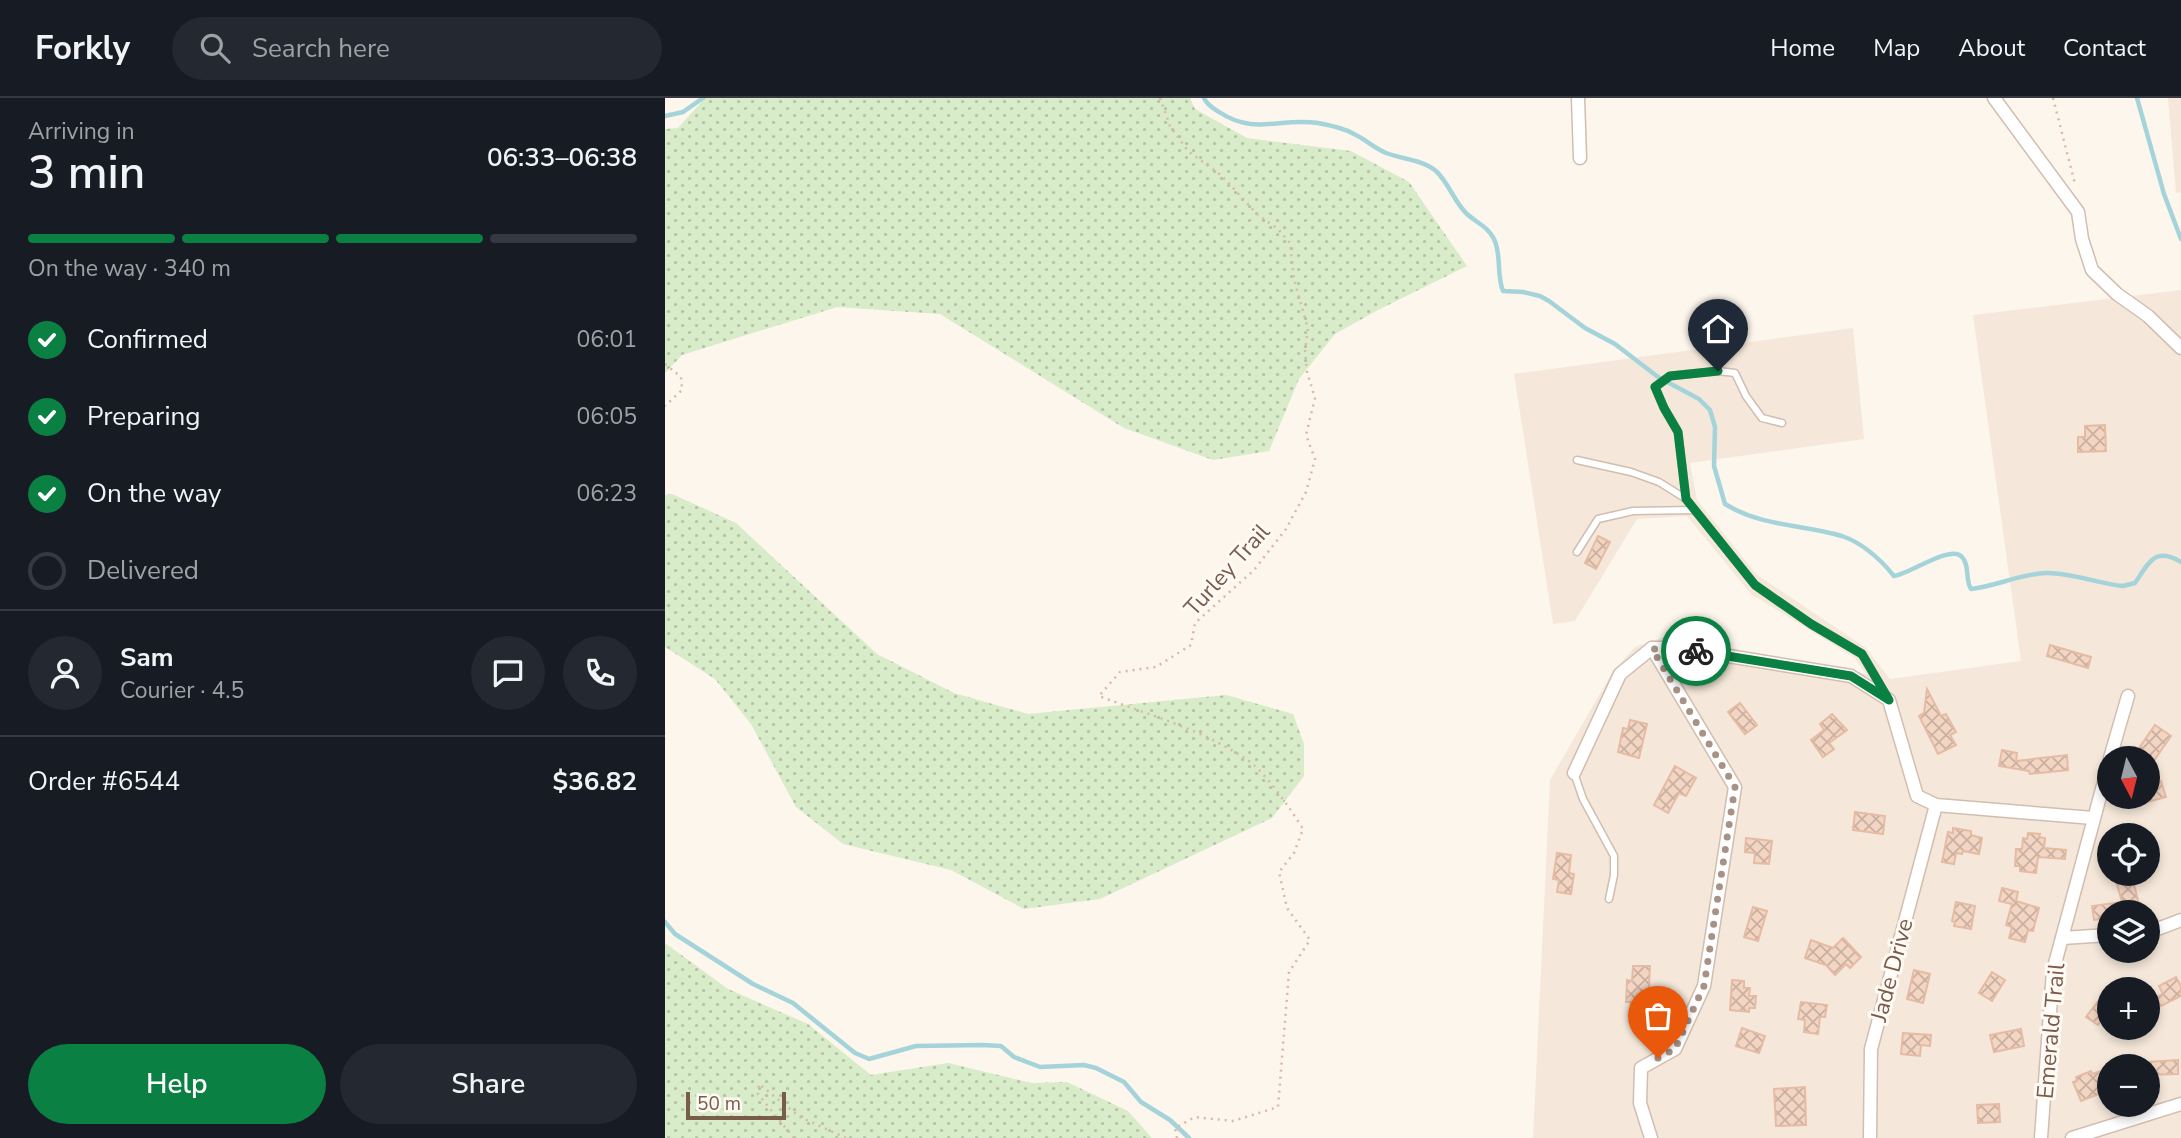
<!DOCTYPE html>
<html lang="en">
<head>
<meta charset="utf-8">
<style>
  :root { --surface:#171b24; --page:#242831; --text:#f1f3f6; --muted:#9ea1a6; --line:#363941; --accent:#0b8043 }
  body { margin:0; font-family:"Nunito Sans",sans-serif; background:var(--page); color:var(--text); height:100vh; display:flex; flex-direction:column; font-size:26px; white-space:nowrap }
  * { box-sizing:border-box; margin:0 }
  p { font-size:23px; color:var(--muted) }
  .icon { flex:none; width:38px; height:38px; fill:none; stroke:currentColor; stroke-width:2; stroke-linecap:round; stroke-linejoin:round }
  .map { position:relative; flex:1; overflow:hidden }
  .details { display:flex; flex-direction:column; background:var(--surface); width:665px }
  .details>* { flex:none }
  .needle { width:46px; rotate:173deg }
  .tools { position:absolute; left:1432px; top:648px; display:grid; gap:14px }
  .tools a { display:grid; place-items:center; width:63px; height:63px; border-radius:50%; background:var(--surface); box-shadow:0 4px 10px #0003; font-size:35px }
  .scale { position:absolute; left:21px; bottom:18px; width:100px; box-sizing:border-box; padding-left:7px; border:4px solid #7a5c4d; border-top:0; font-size:19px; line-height:24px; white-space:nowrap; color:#7a5c4d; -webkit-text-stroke:5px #fffaf3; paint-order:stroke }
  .pin { position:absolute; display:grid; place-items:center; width:60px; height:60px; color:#fff; margin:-72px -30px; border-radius:50% 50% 50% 0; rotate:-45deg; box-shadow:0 0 7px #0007 }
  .pin .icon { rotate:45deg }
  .courier { position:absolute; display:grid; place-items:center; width:70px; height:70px; margin:-35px; border:5px solid #0b8043; border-radius:50%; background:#fff; color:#222; box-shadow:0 2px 9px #0007 }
  .summary em { font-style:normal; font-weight:600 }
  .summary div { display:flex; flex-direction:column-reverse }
  .summary { display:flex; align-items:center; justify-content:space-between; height:119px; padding:0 28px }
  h1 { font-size:46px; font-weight:600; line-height:52px }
  .bar { display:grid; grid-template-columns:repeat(4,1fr); gap:10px 7px; align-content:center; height:84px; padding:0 28px }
  .bar i { height:9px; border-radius:5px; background:var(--line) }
  .bar .on { background:var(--accent) }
  .bar p { grid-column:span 4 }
  .line { display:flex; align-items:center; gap:18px; padding:0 28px; border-top:2px solid var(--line) }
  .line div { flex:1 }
  .round { display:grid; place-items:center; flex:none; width:74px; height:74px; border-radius:37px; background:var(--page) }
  ol { padding:0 28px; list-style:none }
  li { display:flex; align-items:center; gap:21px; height:77px }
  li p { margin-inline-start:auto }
  li .icon { padding:7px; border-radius:50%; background:var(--accent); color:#fff; stroke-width:4 }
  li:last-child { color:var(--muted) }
  li i { width:38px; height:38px; border:4px solid var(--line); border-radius:50% }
  .cta { display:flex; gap:14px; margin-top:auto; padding:14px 28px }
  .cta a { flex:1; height:80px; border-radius:42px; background:var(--accent); color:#fff; font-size:28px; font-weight:600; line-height:80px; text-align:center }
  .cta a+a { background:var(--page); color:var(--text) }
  header { display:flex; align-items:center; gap:42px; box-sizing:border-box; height:98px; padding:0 35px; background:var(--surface); border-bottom:2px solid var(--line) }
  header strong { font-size:33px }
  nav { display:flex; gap:38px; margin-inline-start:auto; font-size:24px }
  .search { width:490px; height:63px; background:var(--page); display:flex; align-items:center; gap:18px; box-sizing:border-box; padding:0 24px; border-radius:38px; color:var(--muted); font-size:26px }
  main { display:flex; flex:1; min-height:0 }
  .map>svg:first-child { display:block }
  .residential { fill:#f5e8da; fill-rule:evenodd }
  .grass { fill:url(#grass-dots) }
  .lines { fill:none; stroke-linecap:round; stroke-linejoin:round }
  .stream { stroke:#a5d3da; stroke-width:4.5 }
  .building { fill:url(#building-cross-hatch); stroke:#e6bba3; stroke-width:2 }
  .service-casing { stroke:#d1beb0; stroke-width:9 }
  .minor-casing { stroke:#d1beb0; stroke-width:15 }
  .path { stroke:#d9b8a5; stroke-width:2.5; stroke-dasharray:2 5; stroke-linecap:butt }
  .service { stroke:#fff; stroke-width:6 }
  .minor { stroke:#fff; stroke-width:12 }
  .done { stroke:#a89285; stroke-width:7; stroke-dasharray:0 12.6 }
  .route { stroke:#0b8043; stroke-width:9 }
  .labels { text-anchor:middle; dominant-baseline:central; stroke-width:6; stroke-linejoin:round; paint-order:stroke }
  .street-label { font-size:23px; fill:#7a5c4d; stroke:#fffaf3 }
</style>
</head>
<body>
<header>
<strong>Forkly</strong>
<div class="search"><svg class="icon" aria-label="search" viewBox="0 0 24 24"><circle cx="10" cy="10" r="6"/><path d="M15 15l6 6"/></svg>Search here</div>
<nav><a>Home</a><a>Map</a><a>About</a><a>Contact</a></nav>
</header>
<main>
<section class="details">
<div class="summary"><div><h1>3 min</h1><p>Arriving in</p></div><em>06:33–06:38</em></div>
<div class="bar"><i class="on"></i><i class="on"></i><i class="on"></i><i></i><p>On the way · 340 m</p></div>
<ol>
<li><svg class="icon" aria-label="check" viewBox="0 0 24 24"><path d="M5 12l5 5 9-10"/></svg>Confirmed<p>06:01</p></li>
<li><svg class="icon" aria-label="check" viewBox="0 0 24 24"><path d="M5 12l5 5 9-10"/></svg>Preparing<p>06:05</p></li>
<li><svg class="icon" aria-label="check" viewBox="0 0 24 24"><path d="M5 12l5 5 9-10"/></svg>On the way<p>06:23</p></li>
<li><i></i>Delivered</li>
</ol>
<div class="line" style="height:126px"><a class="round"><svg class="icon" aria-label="person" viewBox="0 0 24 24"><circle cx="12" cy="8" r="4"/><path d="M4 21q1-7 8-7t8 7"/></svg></a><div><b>Sam</b><p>Courier · 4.5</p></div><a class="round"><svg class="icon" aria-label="chat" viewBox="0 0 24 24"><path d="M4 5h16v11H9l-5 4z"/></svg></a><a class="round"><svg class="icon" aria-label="phone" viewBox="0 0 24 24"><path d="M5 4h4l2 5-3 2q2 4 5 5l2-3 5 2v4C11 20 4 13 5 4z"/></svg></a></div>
<div class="line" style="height:91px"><div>Order #6544</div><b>$36.82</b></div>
<div class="cta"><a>Help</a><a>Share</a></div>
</section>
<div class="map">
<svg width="1516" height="1040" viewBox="0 0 1516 1040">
  <defs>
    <pattern id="grass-dots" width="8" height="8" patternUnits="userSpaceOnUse" patternTransform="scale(1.75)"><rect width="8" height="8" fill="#d8ecc9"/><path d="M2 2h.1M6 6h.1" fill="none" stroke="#b4c2a5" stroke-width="1.8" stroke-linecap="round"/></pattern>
    <pattern id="building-cross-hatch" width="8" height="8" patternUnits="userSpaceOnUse" patternTransform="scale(1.75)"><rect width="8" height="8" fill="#f3d5c3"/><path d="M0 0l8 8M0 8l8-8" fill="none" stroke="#cab0a1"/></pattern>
  </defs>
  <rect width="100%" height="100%" fill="#fdf6ec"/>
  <!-- residential -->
  <g class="residential">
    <polygon points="1503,0 1516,0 1516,94 1511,95"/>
    <path d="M1516 192V1040H868L885 682 948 573 970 549 1002 538 1201 576 1190 560 1086 496 1022 418 972 421 910 523 888 526 849 276 1188 230 1199 341 1025 365 1032 402 1091 476 1201 550 1225 581 1356 563 1308 217ZM1444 660H1482V698H1444ZM1444 737H1482V775H1444ZM1444 814H1482V852H1444ZM1444 891H1482V929H1444ZM1444 968H1482V1006H1444Z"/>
  </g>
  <!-- grass -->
  <g class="grass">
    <polygon points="40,0 525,0 530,11 582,40 686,53 744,84 802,168 713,212 670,236 634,281 604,353 548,362 459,330 275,216 172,209 17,257 0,275 0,31 13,30"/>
    <polygon points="7,396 71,425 212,556 289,595 363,616 561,597 628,616 639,646 639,678 607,720 435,801 359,811 286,772 178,746 131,709 86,626 50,581 0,549 0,397"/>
    <polygon points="0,845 63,891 143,926 206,977 283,965 367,985 402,984 463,1013 487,1040 0,1040"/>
  </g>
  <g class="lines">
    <!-- stream -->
    <g class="stream">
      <path d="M539 0C542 7 548 10 554 14 591 38 614 19 653 25 664 27 679 30 689 36 700 41 709 50 721 55 737 61 758 62 771 73 784 85 789 104 802 116 812 125 823 129 829 141 837 158 831 175 838 193L858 194 875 198 884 203 920 230 950 246 993 279 1034 301 1045 312 1050 329 1049 368 1060 406C1097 429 1137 426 1177 438 1197 445 1216 462 1229 478 1245 476 1286 446 1297 459 1305 467 1300 482 1306 491 1332 488 1355 476 1381 475 1404 474 1435 486 1458 488L1470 485C1484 465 1489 448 1516 464"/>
      <polyline points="1472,0 1499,96 1516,141"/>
      <polyline points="0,18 18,14 38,0"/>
      <polyline points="0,824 10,836 88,886 128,905 190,955 204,961 251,948 318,947 336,948 349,959 375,969 419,967 431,970 459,984 476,1004 505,1022 524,1040"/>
    </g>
  </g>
  <!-- building -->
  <g class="building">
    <polygon points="1440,327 1441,353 1413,354 1413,339 1420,339 1420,328"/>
    <polygon points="933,438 945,444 931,471 920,465"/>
    <polygon points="1385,547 1426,559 1423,570 1382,558"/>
    <polygon points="1262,591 1276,618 1281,616 1291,634 1285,637 1291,647 1273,656 1254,618 1259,615"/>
    <polygon points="1075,605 1092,627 1080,636 1063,614"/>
    <polygon points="1167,616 1182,632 1164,645 1169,651 1158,659 1146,642 1159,632 1155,626"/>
    <polygon points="965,622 982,626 974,660 953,654 958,630 963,631"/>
    <polygon points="1490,627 1506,638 1488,664 1472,653"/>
    <polygon points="1337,652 1352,655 1351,663 1402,657 1403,672 1365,676 1364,673 1334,668"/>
    <polygon points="1010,668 1031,680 1021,698 1014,695 1003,715 989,707"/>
    <polygon points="1496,683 1501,699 1482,704 1482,688"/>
    <polygon points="1190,714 1220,718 1218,736 1188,732"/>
    <polygon points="1288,730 1306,733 1306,737 1317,740 1314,756 1298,753 1297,756 1291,755 1289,766 1277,764 1283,734 1288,735"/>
    <polygon points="1363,735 1375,736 1374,739 1380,740 1379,750 1401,752 1400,761 1373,759 1371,775 1355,773 1355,768 1350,768 1351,751 1357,751 1358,740 1362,741"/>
    <polygon points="1081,740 1107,743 1104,766 1089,765 1090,755 1080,754"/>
    <polygon points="892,755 906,757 904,775 909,776 906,796 892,794 894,782 888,781"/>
    <polygon points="1467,779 1476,814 1444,814 1444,820 1429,822 1427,808 1457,804 1451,783"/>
    <polygon points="1337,790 1353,794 1351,803 1374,810 1368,833 1363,832 1360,844 1344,840 1347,829 1341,827 1347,806 1334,803"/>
    <polygon points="1291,804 1310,808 1306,831 1289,828 1290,824 1287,823"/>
    <polygon points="1088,809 1102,813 1093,843 1079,839"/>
    <polygon points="1178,840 1196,859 1185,870 1181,866 1170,877 1161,867 1140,860 1146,842 1168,850"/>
    <polygon points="968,868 985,868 983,909 966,908 966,904 961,904 962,882 967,883"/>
    <polygon points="1249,872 1265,876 1258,905 1242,901"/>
    <polygon points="1327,874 1340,882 1327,903 1314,895"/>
    <polygon points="1511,879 1516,888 1516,898 1490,911 1485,902 1498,896 1494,888"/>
    <polygon points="1067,882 1079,883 1079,890 1085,890 1084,898 1091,898 1090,910 1084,910 1084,914 1065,912"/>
    <polygon points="1444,889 1444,912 1433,927 1421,919"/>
    <polygon points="1136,904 1162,907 1160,919 1155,919 1153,936 1139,934 1140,922 1133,921"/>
    <polygon points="1077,930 1100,938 1094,955 1071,948"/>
    <polygon points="1356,931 1359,948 1329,954 1325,937"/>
    <polygon points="1238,935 1266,937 1265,948 1256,947 1255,958 1236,956"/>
    <polygon points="1513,962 1513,976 1482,977 1482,964"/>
    <polygon points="1426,973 1427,976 1436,973 1442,986 1436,988 1439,994 1416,1003 1408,984 1412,983 1411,979"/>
    <polygon points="1140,989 1141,1027 1111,1028 1109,991"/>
    <polygon points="1334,1006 1335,1024 1313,1025 1312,1007"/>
  </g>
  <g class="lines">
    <!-- service casing -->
    <g class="service-casing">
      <g id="service">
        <polyline points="912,362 966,374 994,384 1021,401 1090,487 1146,526 1197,556 1221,597"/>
        <polyline points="1021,401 1013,334 999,310 990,289 1005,278 1053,273 1070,275 1081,298 1097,320 1117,325"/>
        <polyline points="912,454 933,421 968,413 1030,412"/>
        <polyline points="909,675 918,701 949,758 949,777 944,801"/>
      </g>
    </g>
    <!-- minor casing -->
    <g class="minor-casing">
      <g id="minor">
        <polyline points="913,0 915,60"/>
        <polyline points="1329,0 1413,114 1417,141 1427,172 1452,196 1483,218 1516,250"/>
        <polyline points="1445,660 1463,598"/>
        <polyline points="909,675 955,576 987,550 1014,550 1186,578 1224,602 1252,698 1271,707 1428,720"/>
        <polyline points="1482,835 1516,822"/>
        <polyline points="1397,840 1444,837"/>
        <polyline points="986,1040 975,1005 976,970 1010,951 1039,888 1070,689 987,550"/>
        <polyline points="1205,1040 1206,951 1271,707"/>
        <polyline points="1376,1040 1388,873 1444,665"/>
        <polyline points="1407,1040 1516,1006"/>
      </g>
    </g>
    <!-- path -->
    <g class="path">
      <path d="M495 0 505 28 523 53 557 78 593 117 613 131 625 145 629 181 643 231 640 252 642 274 650 300 641 337 650 361 641 394 621 431 589 472 530 525 526 547 491 569 455 574 434 598C484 617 536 631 581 661 599 672 627 713 638 731L629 755 614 774 622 810 645 842 624 874 613 1009 568 1023 530 1019 510 1030 512 1040"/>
      <polyline points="1388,0 1410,86"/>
      <polyline points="0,266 16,279 17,292 0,308"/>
      <polyline points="129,1040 93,996 94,986 135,1019 181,1040"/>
    </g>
    <!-- service -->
    <use href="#service" class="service"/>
    <!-- minor -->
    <use href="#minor" class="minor"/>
  </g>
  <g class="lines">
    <!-- done -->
    <polyline class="done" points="993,960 1010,951 1039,888 1070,689 987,551 1014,550 1031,553"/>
    <!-- route -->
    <polyline class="route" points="1031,553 1186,578 1224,602 1197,556 1146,526 1090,487 1021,401 1013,334 999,310 990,289 1005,278 1053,273"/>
  </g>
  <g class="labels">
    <!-- street labels -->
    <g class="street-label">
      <text transform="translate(562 472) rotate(-48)">Turley Trail</text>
      <text transform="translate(1227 872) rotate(-75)">Jade Drive</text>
      <text transform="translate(1386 933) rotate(-85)">Emerald Trail</text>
    </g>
  </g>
</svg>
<div class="tools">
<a><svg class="needle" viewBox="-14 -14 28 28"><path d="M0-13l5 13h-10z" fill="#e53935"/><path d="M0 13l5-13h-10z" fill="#9ea1a6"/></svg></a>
<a><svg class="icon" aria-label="locate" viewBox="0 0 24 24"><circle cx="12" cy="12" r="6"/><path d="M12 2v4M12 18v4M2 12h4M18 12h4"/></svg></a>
<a><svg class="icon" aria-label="layers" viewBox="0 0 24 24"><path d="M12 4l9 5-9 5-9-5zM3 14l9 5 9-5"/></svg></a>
<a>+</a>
<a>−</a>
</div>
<div class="scale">50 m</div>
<div class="pin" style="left:993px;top:960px;background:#ea580c"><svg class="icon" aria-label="bag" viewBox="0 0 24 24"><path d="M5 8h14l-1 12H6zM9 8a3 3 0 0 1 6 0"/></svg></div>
<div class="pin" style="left:1053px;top:273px;background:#1f2937"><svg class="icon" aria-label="home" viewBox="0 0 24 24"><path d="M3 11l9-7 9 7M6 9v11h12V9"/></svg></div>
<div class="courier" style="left:1031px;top:553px"><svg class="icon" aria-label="bike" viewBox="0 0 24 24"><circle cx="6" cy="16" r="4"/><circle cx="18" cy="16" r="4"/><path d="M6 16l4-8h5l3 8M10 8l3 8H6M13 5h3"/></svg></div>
</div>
</main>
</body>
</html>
